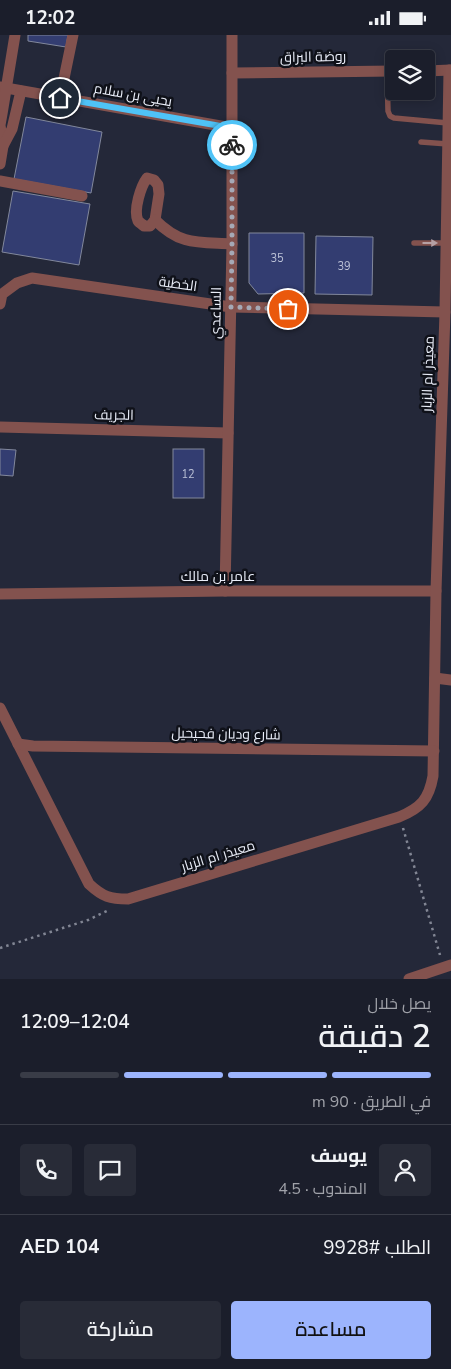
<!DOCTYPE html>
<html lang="ar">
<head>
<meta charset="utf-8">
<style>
  :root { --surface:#1b1e2b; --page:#282b37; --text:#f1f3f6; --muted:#a0a2a9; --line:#393c47; --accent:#9cb4fd }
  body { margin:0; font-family:"Nunito Sans",Cairo,sans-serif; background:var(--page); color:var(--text); direction:rtl; height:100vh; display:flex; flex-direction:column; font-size:19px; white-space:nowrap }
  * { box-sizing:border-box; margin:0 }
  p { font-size:16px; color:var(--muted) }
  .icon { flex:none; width:28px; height:28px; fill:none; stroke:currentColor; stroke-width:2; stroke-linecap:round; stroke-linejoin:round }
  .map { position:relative; height:944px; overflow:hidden; direction:ltr }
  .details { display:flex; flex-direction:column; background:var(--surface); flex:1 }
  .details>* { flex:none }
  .fabs { position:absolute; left:385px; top:15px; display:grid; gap:10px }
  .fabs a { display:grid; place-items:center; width:50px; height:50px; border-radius:5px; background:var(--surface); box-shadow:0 2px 12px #0003,0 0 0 1px var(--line); font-size:25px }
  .pin { position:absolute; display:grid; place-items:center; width:42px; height:42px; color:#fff; margin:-21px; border:2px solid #fff; border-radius:50%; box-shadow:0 1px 5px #0007 }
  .courier { position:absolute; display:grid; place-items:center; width:50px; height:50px; margin:-25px; border:4px solid #4fc3f7; border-radius:50%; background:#fff; color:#222; box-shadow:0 1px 6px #0007 }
  .headline em { font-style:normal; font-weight:600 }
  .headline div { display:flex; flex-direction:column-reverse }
  .headline { display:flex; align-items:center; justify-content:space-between; height:85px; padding:0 20px }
  h1 { font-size:32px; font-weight:600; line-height:38px }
  .bar { display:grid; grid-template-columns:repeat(4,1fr); gap:8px 5px; align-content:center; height:60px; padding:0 20px }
  .bar i { height:6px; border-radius:4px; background:var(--line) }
  .bar .on { background:var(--accent) }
  .bar p { grid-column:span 4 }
  .line { display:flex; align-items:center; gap:12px; padding:0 20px; border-top:1px solid var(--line) }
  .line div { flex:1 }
  .round { display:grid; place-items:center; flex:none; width:52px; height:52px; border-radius:5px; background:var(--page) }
  .action { display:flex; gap:10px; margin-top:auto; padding:10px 20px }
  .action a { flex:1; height:58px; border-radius:5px; background:var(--accent); color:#111; font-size:20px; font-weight:600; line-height:58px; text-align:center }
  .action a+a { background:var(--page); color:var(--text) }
  .status { display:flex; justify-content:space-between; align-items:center; height:35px; padding:0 25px; background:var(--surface); direction:ltr }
  .status svg { height:14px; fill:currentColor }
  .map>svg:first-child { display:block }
  .building { fill:#333d71; stroke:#82889c }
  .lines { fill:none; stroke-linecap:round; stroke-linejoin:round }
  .path { stroke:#828694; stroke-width:2.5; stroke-dasharray:2.5 4; stroke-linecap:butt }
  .lane { stroke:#83524e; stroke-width:5.5 }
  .street { stroke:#83524e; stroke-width:11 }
  .oneway { fill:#b6a0a4 }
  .done { stroke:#a5a9b6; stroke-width:5; stroke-dasharray:0 9 }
  .route { stroke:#4fc3f7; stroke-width:6 }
  .labels { text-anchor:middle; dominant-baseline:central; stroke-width:5; stroke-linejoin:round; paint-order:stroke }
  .number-label { font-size:11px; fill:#bcc2d7 }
  .street-label { font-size:14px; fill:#eaeef9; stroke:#0f1119 }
</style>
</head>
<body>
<div class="status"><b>12:02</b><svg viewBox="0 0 49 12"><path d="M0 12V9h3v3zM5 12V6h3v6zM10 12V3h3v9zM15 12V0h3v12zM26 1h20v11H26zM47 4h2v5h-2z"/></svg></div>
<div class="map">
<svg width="451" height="944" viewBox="0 0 451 944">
  <rect width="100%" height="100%" fill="#242839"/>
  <!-- building -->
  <g class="building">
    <polygon points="28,0 68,0 66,12 28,6"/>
    <polygon points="26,82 102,97 91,158 14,144"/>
    <polygon points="13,156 90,169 79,230 2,217"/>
    <polygon points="249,198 304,198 304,258 258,259 249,248"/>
    <polygon points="316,201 373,202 372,260 315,259"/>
    <polygon points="0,414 16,415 13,441 0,440"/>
    <rect x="173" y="414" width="31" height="49"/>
  </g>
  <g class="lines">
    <!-- path -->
    <g class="path">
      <polyline points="403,793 440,920"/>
      <polyline points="0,913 88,885 109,875"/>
    </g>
    <!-- lane -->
    <g class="lane">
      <polyline points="387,36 388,76 390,81 394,83 448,88"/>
      <polyline points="421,107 448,109"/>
      <polyline points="414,208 446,208"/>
    </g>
    <!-- street -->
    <g class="street">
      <polyline points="426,36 451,35"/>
      <polyline points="232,38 394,36"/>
      <polyline points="0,52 232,93"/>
      <polyline points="60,63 73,0"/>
      <polyline points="3,111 0,90 2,79 15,0"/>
      <polyline points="0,129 3,111 12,94 21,56"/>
      <path d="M147 143 154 145 158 150 159 159 155 185 150 191H144C142 189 140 188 138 186 133 175 141 151 147 143Z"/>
      <polyline points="0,146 82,161"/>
      <path d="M155 185C181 211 198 207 232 209"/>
      <polyline points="0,269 2,259 17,248 32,243 231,272 445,277"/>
      <polyline points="0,392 228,398"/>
      <polyline points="225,556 232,209 232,0"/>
      <polyline points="0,559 225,556 436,556"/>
      <polyline points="435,643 451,645"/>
      <path d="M0 673 89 849C103 862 110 864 128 864L399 782C421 773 429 764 433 741L436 556 445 277 449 35"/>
      <polyline points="18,709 33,711 434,716"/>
      <polyline points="409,944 451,930"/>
    </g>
  </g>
  <!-- one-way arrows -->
  <defs><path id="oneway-solid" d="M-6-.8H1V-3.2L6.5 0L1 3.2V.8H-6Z" transform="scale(1.25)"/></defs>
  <use class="oneway" href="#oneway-solid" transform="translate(430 208)"/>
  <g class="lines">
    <!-- done -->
    <polyline class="done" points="232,110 232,209 231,272 288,274"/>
    <!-- route -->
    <polyline class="route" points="60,63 232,93 232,110"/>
  </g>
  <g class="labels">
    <!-- number labels -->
    <g class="number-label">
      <text x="277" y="223">35</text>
      <text x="344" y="231">39</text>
      <text x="188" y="439">12</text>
    </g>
    <!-- street labels -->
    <g class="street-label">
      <text transform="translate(313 22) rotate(-1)">روضة البراق</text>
      <text transform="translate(133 60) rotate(10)">يحيى بن سلام</text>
      <text transform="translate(178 249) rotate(8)">الخطية</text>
      <text transform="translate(216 278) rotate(-89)">الساعدي</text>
      <text transform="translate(428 339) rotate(-88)">معيذر ام الزبار</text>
      <text transform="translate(114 380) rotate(1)">الجريف</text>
      <text x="218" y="541">عامر بن مالك</text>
      <text transform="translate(226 699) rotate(1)">شارع وديان فحيحيل</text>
      <text transform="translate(218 821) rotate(-17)">معيذر ام الزبار</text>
    </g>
  </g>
</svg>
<div class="fabs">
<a><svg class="icon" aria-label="layers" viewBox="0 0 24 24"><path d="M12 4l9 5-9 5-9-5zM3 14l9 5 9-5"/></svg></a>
</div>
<div class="pin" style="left:288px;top:274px;background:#ea580c"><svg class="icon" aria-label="bag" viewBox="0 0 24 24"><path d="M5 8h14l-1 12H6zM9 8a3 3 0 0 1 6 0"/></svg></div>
<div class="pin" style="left:60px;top:63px;background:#1f2937"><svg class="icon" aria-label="home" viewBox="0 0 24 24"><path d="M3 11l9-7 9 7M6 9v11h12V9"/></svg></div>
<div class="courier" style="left:232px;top:110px"><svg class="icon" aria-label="bike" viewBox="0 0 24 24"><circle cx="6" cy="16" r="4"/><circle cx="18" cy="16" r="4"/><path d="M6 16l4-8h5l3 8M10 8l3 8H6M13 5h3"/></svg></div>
</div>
<section class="details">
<div class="headline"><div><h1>2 دقيقة</h1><p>يصل خلال</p></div><em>12:04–12:09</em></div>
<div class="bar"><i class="on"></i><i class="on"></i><i class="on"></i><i></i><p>في الطريق · 90 m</p></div>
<div class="line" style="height:90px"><a class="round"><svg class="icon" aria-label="person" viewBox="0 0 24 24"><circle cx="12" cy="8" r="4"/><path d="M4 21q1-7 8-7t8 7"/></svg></a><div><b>يوسف</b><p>المندوب · 4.5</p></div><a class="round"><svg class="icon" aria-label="chat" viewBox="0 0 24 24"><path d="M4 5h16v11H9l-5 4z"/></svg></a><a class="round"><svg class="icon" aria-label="phone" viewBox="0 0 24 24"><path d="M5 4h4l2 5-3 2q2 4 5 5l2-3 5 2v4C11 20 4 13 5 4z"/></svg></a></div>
<div class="line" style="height:65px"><div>الطلب #9928</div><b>AED 104</b></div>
<div class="action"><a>مساعدة</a><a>مشاركة</a></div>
</section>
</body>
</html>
